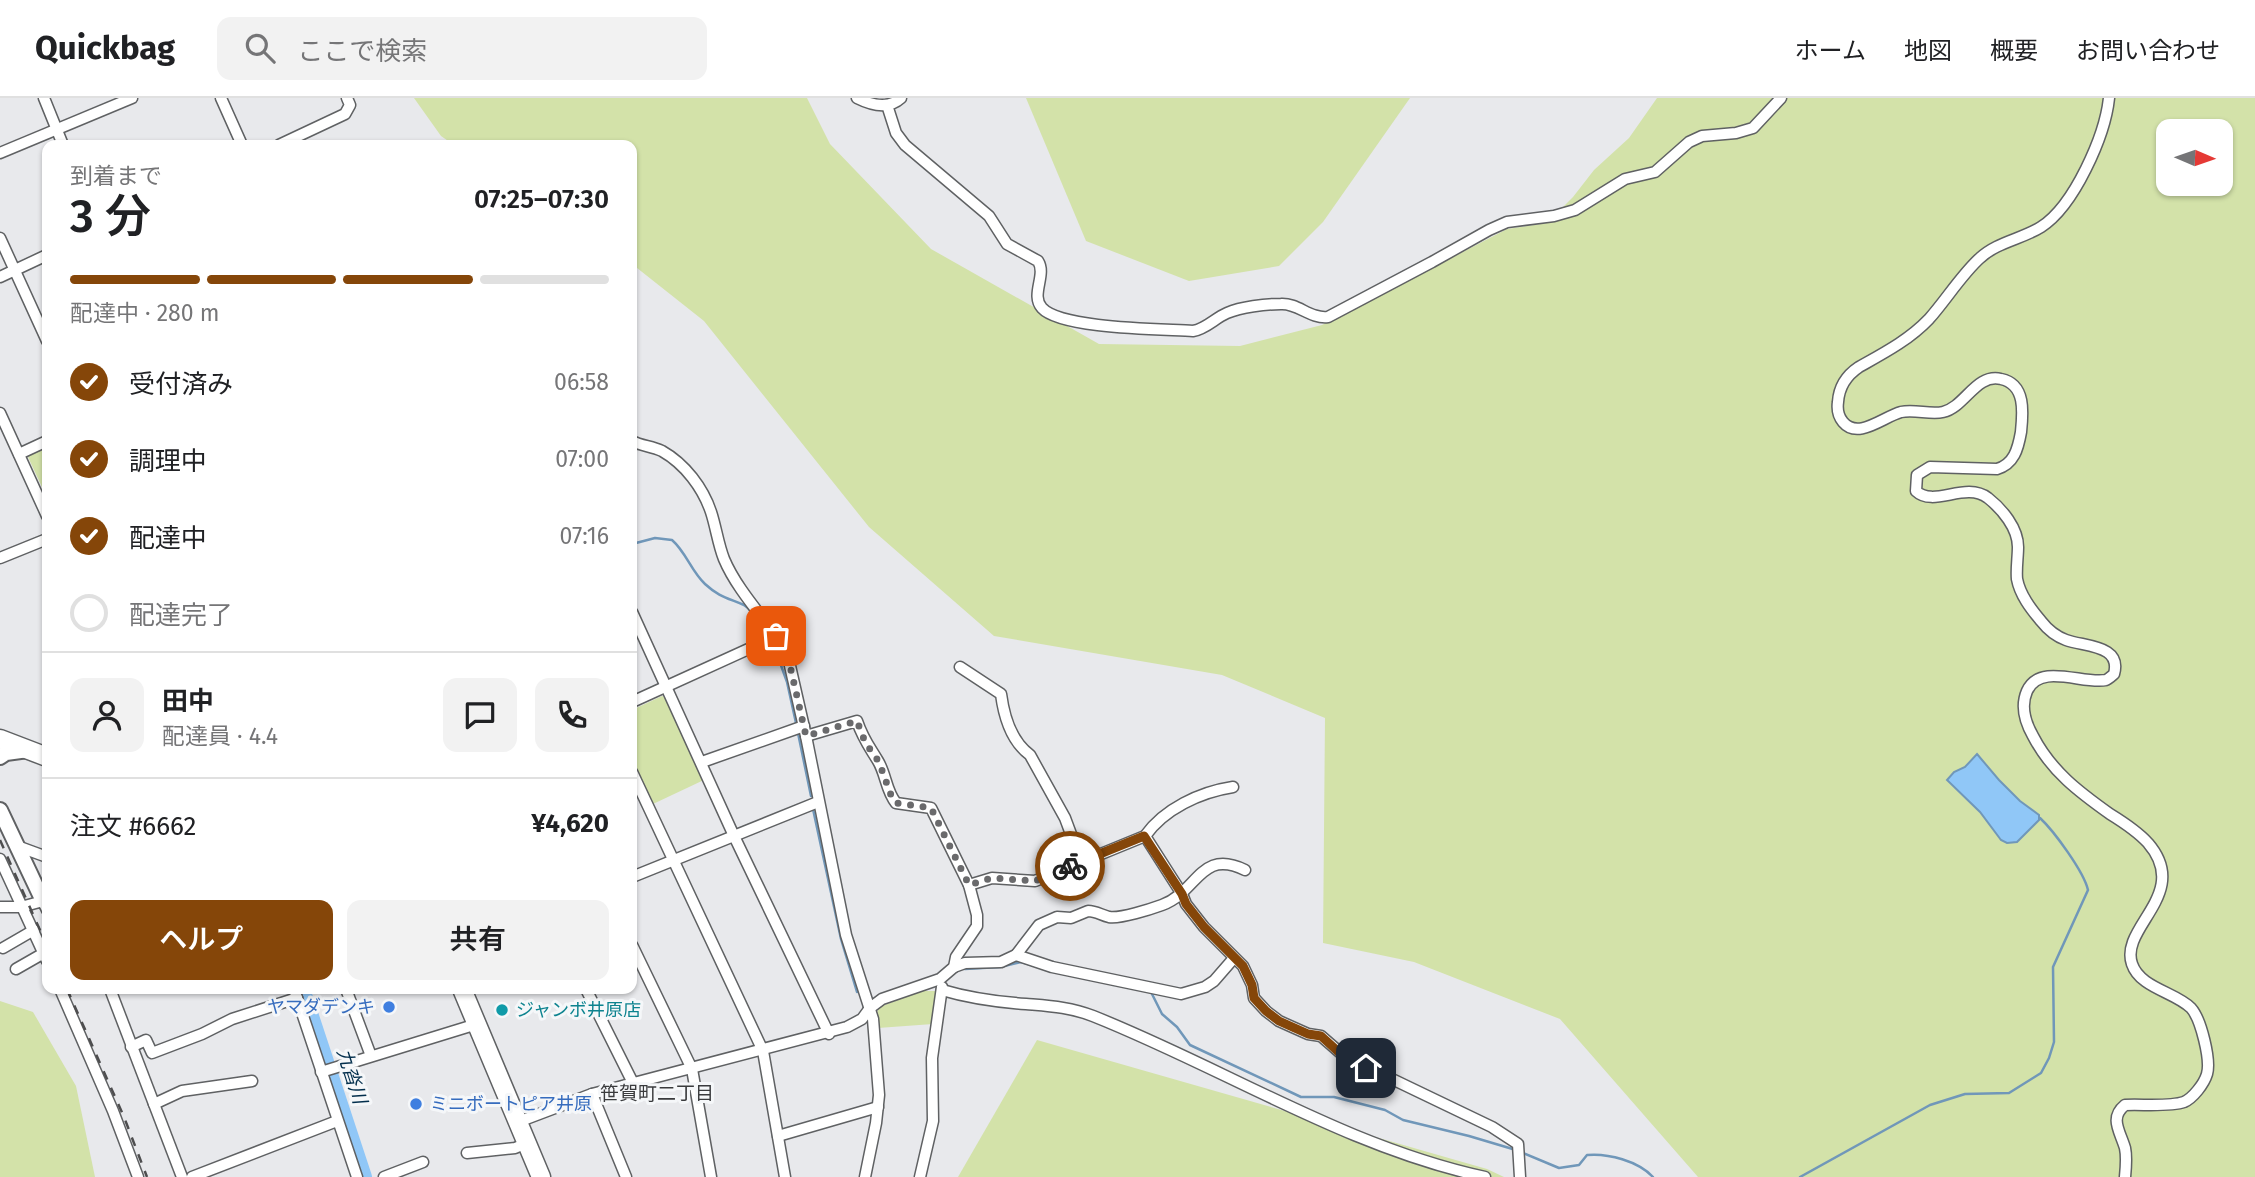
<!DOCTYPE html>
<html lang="ja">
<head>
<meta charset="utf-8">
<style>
  :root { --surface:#fff; --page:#f2f2f2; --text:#202124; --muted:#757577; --line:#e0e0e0; --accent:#854609 }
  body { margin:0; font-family:"Fira Sans","Noto Sans JP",sans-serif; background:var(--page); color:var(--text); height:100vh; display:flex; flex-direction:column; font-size:26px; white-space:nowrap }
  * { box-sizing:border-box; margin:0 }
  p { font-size:23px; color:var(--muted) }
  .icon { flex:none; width:38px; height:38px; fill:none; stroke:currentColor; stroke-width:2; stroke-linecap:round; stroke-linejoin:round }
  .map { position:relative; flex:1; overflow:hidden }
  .details { position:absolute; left:42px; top:42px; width:595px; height:854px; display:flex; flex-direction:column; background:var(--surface); border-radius:14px; box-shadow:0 2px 5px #0004 }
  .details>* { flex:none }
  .needle { width:46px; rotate:92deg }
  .fabs { position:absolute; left:2156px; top:21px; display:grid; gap:14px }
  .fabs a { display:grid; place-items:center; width:77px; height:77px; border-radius:14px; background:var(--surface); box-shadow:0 2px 5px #0004; font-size:35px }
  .pin { position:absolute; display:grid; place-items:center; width:60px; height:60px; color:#fff; margin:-30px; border-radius:14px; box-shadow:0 4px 10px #0006 }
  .courier { position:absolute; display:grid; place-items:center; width:70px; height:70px; margin:-35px; border:5px solid #854609; border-radius:50%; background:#fff; color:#222; box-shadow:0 2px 9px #0007 }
  .overview em { font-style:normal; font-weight:600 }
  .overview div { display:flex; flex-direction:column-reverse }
  .overview { display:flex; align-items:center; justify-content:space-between; height:119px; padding:0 28px }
  h1 { font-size:46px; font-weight:600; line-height:52px }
  .bar { display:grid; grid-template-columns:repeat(4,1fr); gap:10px 7px; align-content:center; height:84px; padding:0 28px }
  .bar i { height:9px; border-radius:5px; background:var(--line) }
  .bar .selected { background:var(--accent) }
  .bar p { grid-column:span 4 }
  .line { display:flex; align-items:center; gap:18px; padding:0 28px; border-top:2px solid var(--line) }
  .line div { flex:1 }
  .round { display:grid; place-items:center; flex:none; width:74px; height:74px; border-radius:14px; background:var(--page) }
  ol { padding:0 28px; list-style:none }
  li { display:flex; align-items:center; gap:21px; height:77px }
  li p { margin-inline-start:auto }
  li .icon { padding:7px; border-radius:50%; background:var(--accent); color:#fff; stroke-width:4 }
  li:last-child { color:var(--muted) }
  li i { width:38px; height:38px; border:4px solid var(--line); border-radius:50% }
  .action { display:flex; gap:14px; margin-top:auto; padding:14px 28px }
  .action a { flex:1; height:80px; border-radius:14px; background:var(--accent); color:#fff; font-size:28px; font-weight:600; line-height:80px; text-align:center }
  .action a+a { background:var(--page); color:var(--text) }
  header { display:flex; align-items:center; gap:42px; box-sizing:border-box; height:98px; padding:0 35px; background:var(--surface); border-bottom:2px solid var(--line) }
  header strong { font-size:33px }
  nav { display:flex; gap:38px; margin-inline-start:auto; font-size:24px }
  .search { width:490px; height:63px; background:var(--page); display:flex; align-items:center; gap:18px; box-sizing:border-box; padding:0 24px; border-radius:14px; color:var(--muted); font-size:26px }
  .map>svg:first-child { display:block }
  .green { fill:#d3e2a9; fill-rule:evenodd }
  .water { fill:#90c7f7; stroke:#7097b9; stroke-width:2 }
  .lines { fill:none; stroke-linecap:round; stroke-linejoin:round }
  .stream { stroke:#7097b9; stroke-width:2.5 }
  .river { stroke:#90c7f7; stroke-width:18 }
  .street-casing { stroke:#5f6163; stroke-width:13 }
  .secondary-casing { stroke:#5f6163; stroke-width:18 }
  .highway-casing { stroke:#5f6163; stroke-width:21 }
  .street { stroke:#fff; stroke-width:10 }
  .secondary { stroke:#fff; stroke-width:14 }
  .highway { stroke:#fff; stroke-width:18 }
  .rail { stroke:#4e4e4f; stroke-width:2.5; stroke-dasharray:9 9; stroke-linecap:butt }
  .done { stroke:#6a6a6c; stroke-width:7; stroke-dasharray:0 12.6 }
  .route { stroke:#854609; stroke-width:9 }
  .shop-dot { fill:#3f7fe0; stroke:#f5f7f9; stroke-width:2.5 }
  .culture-dot { fill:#0f9aa8; stroke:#f5f7f9; stroke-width:2.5 }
  .labels { text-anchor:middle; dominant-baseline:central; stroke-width:6; stroke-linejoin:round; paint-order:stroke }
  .shop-label { font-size:18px; fill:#366cbe; stroke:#f5f7f9; text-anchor:end }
  .culture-label { font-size:18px; fill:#0d838f; stroke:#f5f7f9; text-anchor:start }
  .water-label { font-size:19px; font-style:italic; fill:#022e4c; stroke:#f5f7f9 }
  .neighbourhood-label { font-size:19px; fill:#3a3b3d; stroke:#f5f7f9 }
</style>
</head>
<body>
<header>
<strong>Quickbag</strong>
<div class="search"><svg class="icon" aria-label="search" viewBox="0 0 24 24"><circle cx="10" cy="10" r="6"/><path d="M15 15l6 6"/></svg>ここで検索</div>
<nav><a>ホーム</a><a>地図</a><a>概要</a><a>お問い合わせ</a></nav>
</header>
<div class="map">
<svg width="2255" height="1079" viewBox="0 0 2255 1079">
  <rect width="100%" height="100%" fill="#e8e9ec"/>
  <!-- green -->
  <g class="green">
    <path d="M414 0H807L830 46 931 151 1099 246 1240 248 1322 227 1507 131 1547 125 1573 99 1594 72 1629 40 1657 0H2255V1079H1698L1560 921 1414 864 1323 845 1325 620 1222 577 994 538 869 429 704 223 632 166V47H454L441 38ZM2168 33H2221V86H2168Z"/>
    <polygon points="1026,0 1410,0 1323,124 1279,168 1189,183 1086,143"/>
    <polygon points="47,348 47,400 28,359 29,355"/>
    <polygon points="662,598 667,600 706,681 653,706 632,662 632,612"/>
    <polygon points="920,893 938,893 933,926 878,930 877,914 880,909"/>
    <polygon points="0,903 33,914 76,988 95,1079 0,1079"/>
    <polygon points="1037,942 1487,1071 1504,1079 958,1079"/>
  </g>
  <!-- water -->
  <polygon class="water" points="1977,656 1999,682 2020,703 2039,717 2039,722 2017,744 2007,745 2001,742 1980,714 1947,682 1954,674 1965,669"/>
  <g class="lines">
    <!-- stream -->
    <g class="stream">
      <path d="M632 443 636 445 655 440 672 442C686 454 691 473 705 486 719 499 728 500 744 507 752 512 760 525 766 533"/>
      <polyline points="774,548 787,584 796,625"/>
      <polyline points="798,635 811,698"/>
      <polyline points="813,711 841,841 857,894"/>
      <polyline points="965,871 1000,869 1021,864 1035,868"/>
      <polyline points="1151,894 1162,916 1177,929 1190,947 1301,999 1334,999 1385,1012 1403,1022 1469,1038 1516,1052"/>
      <path d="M1523 1055 1559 1070 1579 1067 1587 1057C1608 1055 1638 1063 1653 1079"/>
      <path d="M1800 1079 1930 1007 1965 996 2009 995 2041 975 2049 960 2054 944 2053 869 2088 792C2084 774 2054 733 2040 720"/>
    </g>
    <!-- river -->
    <polyline class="river" points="301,891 363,1079"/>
    <!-- street casing -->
    <g class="street-casing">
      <g id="street">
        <polyline points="44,0 63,47"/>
        <polyline points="221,0 242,47"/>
        <path d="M857 0C871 7 888 12 901 0"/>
        <path d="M2109 0C2105 38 2074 108 2041 129 2022 141 1997 144 1980 160 1962 176 1946 202 1929 221 1909 242 1884 255 1859 269 1847 277 1839 289 1838 304 1837 311 1838 318 1843 324 1858 342 1883 319 1901 314 1915 311 1930 317 1943 314 1965 309 1976 275 2001 281 2026 286 2023 315 2021 334 2018 351 2014 366 1997 371L1930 369 1917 377 1916 393C1934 410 1965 383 1988 400 2002 411 2018 430 2018 449 2018 459 2016 471 2017 481 2020 497 2031 511 2041 523 2048 532 2055 538 2066 542 2086 549 2122 547 2114 576 2113 577 2107 582 2106 582 2084 587 2040 564 2027 593 2020 609 2025 624 2033 638 2051 673 2079 694 2110 716 2123 724 2138 734 2148 745 2192 796 2119 829 2132 866 2140 890 2175 894 2191 910 2201 921 2211 962 2207 976 2204 986 2193 1000 2184 1004 2170 1009 2141 1006 2125 1007 2109 1020 2120 1033 2125 1050 2127 1059 2126 1069 2125 1079"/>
        <path d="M887 7 896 35 905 47 989 118 1007 146 1038 163C1047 177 1030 197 1042 210 1061 231 1163 231 1193 233 1206 231 1215 220 1227 215 1241 209 1265 206 1281 206 1298 205 1310 221 1328 219L1432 164 1489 132 1507 124 1554 118 1575 112 1625 81 1655 74 1689 44 1702 38 1736 35 1753 30 1781 0"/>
        <polyline points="279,47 345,16 350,7 347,0"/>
        <polyline points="0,55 132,0"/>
        <polyline points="0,140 47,243"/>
        <polyline points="0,179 47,157"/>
        <polyline points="0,315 47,418"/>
        <path d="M632 343C641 348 652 348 662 353 685 366 703 390 711 414 716 429 718 446 724 461 737 492 765 521 784 549L788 559 806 638 846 837 873 921 879 997 876 1025 865 1079"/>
        <polyline points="19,356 47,343"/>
        <polyline points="0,460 47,441"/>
        <polyline points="632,514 734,738 829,936"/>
        <path d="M960 569 1001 596C1004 619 1011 643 1030 657L1065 720 1081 763"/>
        <polyline points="632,604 777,538"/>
        <polyline points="702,664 804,628"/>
        <polyline points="632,674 763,953 785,1079"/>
        <polyline points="1145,738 1182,796 1186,806 1204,829 1243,868 1252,887 1254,900 1266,913 1279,923 1308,936 1321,938 1344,958 1492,1029 1518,1046 1520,1079"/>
        <polyline points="17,748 47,759"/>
        <polyline points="0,761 47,863"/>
        <polyline points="632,779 818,704"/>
        <path d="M969 787 992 780 1035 783 1145 738C1164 711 1200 694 1233 689"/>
        <polyline points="0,809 21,809 43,803 47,812"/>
        <polyline points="632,847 692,971 711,1079"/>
        <polyline points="3,850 34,832"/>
        <path d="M1016 857 1039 827 1057 819 1071 820 1088 813C1096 813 1101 817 1109 819 1120 821 1151 811 1162 807 1198 794 1200 750 1245 772"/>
        <polyline points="954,869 965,865 1001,864 1016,857 1052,869 1181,896 1205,889 1214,883 1234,860"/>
        <polyline points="16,871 44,855"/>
        <polyline points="60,891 113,1013 138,1079"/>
        <polyline points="110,891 182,1079"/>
        <polyline points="294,891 357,1079"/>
        <polyline points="346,891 371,958"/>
        <polyline points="586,891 633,985"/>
        <path d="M942 892C969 900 997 904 1026 906 1049 908 1070 909 1093 918 1224 970 1346 1049 1485 1079"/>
        <polyline points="131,949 146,942 152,955 202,936 232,921 297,900"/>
        <polyline points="321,974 477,926"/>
        <polyline points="592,996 626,1079"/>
        <polyline points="154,1006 182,993 252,983"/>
        <path d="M518 1024 592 996 847 929 862 921 870 910 882 901 940 881 954 869 956 859 977 828V817L969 787 931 710 896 705C886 693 886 676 878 663 869 648 863 641 857 623L806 638"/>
        <polyline points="778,1038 878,1009"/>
        <polyline points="467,1055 515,1050 527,1045"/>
        <polyline points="192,1079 337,1023"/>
        <polyline points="384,1079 423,1064"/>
        <polyline points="920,1079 933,1023 932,960 942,889"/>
      </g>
    </g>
    <!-- secondary casing -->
    <g class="secondary-casing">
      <g id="secondary">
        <polyline points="0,659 6,655 28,652"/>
        <polyline points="0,712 43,803"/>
      </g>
    </g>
    <!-- highway casing -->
    <g class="highway-casing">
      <g id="highway">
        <polyline points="0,641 47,659"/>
        <polyline points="462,891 541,1079"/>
      </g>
    </g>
    <!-- street -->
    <use href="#street" class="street"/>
    <!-- secondary -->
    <use href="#secondary" class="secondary"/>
    <!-- highway -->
    <use href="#highway" class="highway"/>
    <!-- rail -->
    <g class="rail">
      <polyline points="0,742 47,848"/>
      <polyline points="67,891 124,1019 147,1079"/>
    </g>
  </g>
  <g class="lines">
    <!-- done -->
    <polyline class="done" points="776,538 788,559 806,638 857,623 865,644 879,664 892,700 896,705 931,710 969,787 992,780 1035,783 1070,768"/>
    <!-- route -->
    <polyline class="route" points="1070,768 1144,738 1182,796 1186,806 1204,829 1243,868 1252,887 1254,900 1266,913 1279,923 1308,936 1321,938 1343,958 1366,970"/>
  </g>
  <!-- markers -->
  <g class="shop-dot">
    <circle cx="389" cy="909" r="7"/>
    <circle cx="416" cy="1006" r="7"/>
  </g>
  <circle class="culture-dot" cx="502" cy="912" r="7"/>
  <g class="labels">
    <!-- shop labels -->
    <g class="shop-label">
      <text x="375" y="909">ヤマダデンキ</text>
      <text x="430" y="1006" text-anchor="start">ミニボートピア井原</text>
    </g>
    <!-- culture labels -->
    <g class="culture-label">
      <text x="516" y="912">ジャンボ井原店</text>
    </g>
    <!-- water labels -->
    <g class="water-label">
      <text transform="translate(352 978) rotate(72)">九沓川</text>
    </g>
    <!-- neighbourhood labels -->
    <g class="neighbourhood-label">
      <text x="657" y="995">笹賀町二丁目</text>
    </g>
  </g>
</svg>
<div class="fabs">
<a><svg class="needle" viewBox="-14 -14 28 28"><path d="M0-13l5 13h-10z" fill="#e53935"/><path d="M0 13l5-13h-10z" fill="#757577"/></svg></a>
</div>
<div class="pin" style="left:776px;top:538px;background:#ea580c"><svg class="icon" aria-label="bag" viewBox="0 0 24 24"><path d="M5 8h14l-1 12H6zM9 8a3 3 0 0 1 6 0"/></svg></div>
<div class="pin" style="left:1366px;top:970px;background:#1f2937"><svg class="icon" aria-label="home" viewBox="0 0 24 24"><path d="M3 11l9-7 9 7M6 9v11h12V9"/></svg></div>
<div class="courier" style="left:1070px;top:768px"><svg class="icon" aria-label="bike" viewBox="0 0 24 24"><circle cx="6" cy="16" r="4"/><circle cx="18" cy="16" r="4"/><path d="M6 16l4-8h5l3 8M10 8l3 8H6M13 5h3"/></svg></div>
<section class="details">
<div class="overview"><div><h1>3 分</h1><p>到着まで</p></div><em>07:25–07:30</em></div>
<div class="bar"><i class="selected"></i><i class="selected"></i><i class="selected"></i><i></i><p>配達中 · 280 m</p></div>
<ol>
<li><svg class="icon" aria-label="check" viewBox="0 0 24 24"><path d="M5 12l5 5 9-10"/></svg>受付済み<p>06:58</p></li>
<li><svg class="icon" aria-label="check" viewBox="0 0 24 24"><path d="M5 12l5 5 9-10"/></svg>調理中<p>07:00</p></li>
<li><svg class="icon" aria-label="check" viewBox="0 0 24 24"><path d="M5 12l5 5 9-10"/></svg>配達中<p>07:16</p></li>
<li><i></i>配達完了</li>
</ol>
<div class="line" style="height:126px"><a class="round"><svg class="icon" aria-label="person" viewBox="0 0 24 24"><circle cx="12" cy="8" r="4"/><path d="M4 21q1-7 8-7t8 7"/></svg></a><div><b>田中</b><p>配達員 · 4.4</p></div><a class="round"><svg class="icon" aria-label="chat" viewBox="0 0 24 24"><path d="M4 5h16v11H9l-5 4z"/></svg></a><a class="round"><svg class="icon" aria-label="phone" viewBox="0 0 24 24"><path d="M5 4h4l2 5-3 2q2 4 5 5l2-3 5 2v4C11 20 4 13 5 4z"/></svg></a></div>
<div class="line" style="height:91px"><div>注文 #6662</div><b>¥4,620</b></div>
<div class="action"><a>ヘルプ</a><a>共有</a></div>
</section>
</div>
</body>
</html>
